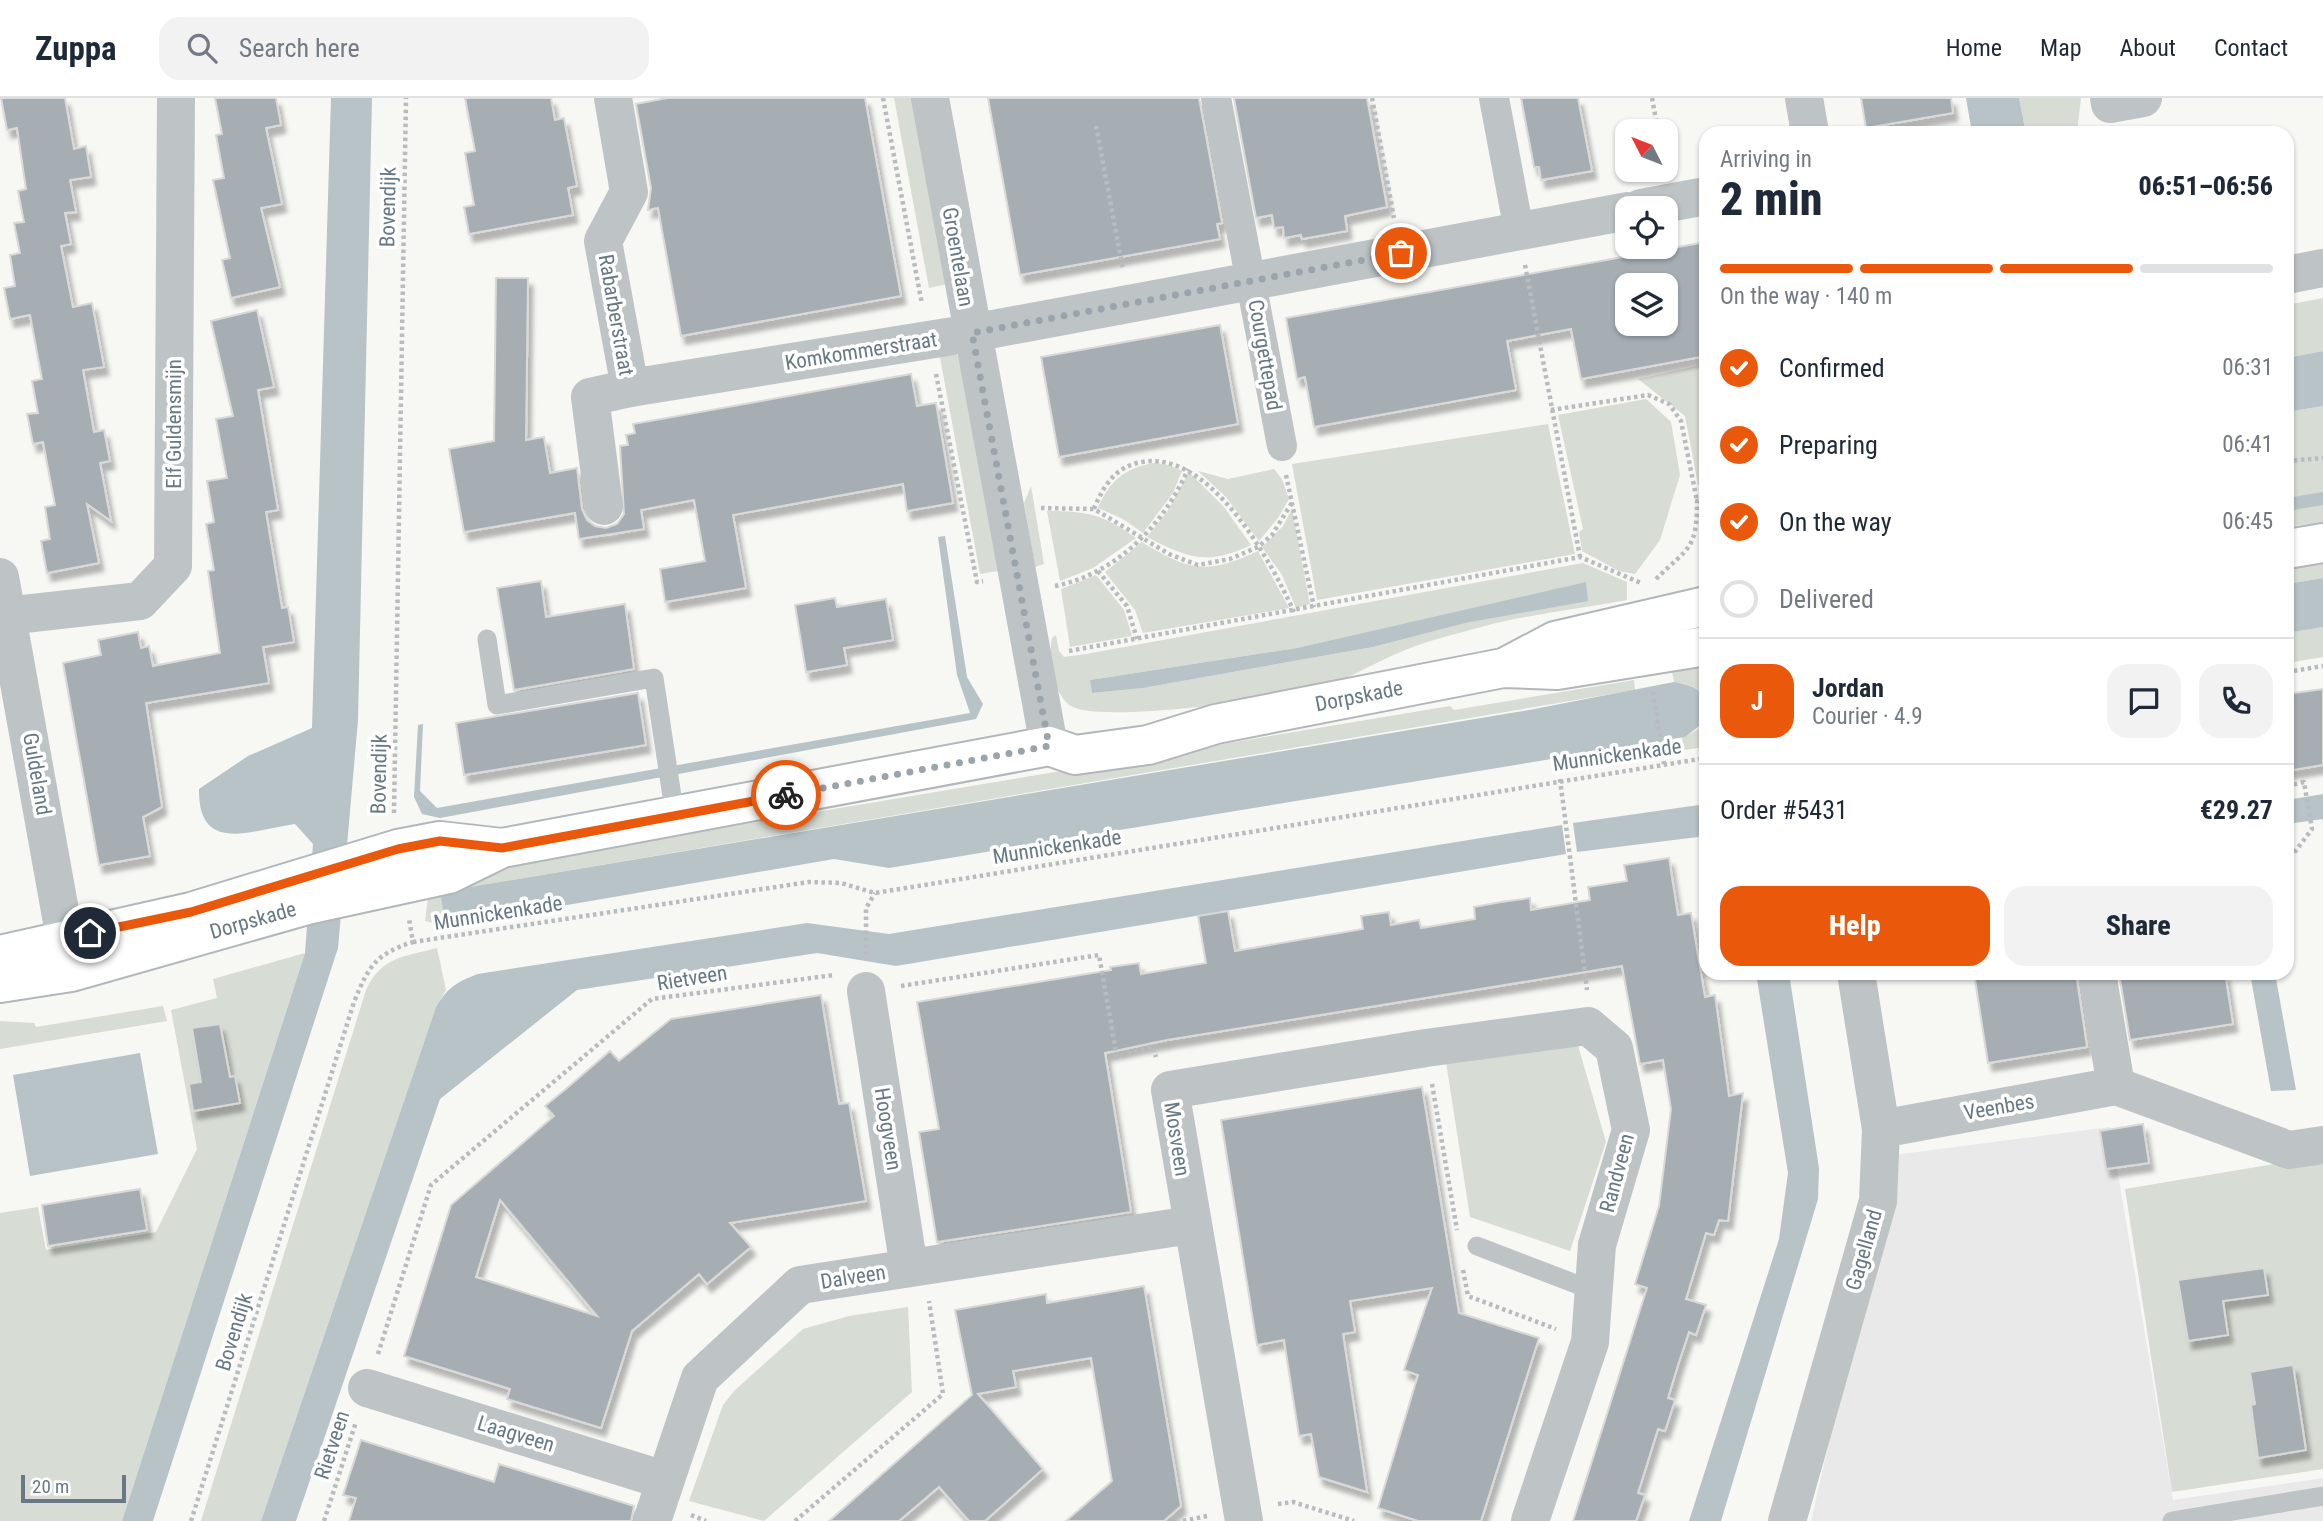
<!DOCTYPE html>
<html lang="en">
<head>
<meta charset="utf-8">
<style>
  :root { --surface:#fff; --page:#f2f2f3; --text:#1f2937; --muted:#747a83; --line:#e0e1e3; --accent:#ea580c }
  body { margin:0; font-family:"Roboto Condensed",sans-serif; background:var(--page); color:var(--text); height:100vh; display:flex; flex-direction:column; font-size:26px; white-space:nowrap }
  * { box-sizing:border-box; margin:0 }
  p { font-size:23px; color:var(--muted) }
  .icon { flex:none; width:38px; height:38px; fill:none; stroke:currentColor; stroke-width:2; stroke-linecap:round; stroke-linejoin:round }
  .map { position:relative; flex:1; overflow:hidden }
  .details { position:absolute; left:1699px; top:28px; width:595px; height:854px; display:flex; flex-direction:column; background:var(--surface); border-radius:21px; box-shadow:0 2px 5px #0004 }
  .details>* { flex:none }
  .needle { width:46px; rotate:312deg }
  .controls { position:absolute; left:1615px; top:21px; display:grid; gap:14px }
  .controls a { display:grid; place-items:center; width:63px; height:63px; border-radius:14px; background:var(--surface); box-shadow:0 2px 5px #0004; font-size:35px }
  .scale { position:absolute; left:21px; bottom:18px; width:105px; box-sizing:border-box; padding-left:7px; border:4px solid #687884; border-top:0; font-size:19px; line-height:24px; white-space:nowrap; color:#687884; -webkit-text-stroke:5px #fff; paint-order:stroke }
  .pin { position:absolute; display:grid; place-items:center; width:60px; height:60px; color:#fff; margin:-30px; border:4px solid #fff; border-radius:50%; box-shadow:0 2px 7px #0007 }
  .courier { position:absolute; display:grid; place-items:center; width:70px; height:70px; margin:-35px; border:5px solid #ea580c; border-radius:50%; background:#fff; color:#222; box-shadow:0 2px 9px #0007 }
  .overview em { font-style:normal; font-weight:800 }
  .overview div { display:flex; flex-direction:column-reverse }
  .overview { display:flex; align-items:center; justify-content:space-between; height:119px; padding:0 21px }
  h1 { font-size:46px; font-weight:800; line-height:52px }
  .bar { display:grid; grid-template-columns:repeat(4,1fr); gap:10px 7px; align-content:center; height:84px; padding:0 21px }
  .bar i { height:9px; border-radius:5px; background:var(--line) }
  .bar .active { background:var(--accent) }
  .bar p { grid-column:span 4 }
  .line { display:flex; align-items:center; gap:18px; padding:0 21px; border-top:2px solid var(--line) }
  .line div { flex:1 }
  .round { display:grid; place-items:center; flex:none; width:74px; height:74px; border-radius:21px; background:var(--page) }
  ol { padding:0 21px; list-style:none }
  li { display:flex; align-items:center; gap:21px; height:77px }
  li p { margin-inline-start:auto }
  li .icon { padding:7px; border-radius:50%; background:var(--accent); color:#fff; stroke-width:4 }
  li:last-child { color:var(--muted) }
  li i { width:38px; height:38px; border:4px solid var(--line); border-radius:50% }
  .primary-button { display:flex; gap:14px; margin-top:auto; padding:14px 21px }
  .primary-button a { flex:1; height:80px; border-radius:21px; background:var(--accent); color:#fff; font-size:28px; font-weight:800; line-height:80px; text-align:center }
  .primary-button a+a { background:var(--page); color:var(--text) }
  header { display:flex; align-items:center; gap:42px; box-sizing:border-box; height:98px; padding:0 35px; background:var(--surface); border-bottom:2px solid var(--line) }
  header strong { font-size:33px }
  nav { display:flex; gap:38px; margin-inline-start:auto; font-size:24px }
  .search { width:490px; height:63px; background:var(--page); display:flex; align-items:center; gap:18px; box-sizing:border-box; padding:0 24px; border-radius:21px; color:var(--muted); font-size:26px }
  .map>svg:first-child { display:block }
  .built { fill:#e8e9e8 }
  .green { fill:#d7dcd4; fill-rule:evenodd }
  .water { fill:#b7c3c6 }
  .building { fill:#a6aeb4; stroke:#d9d9d7; stroke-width:2; fill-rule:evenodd; filter:url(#shadow) }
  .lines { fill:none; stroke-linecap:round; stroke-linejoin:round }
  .secondary-casing { stroke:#b1b7bb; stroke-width:42 }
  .path { stroke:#b9bcbe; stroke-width:4.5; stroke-dasharray:3.5 3.5; stroke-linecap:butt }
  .service { stroke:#bec3c6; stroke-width:19 }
  .pedestrian { stroke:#bec3c6; stroke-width:30 }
  .minor { stroke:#bec3c6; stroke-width:38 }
  .secondary { stroke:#fff; stroke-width:38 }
  .done { stroke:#9aa4ab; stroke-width:7; stroke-dasharray:0 12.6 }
  .route { stroke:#ea580c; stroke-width:9 }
  .labels { text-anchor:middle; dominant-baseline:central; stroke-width:7; stroke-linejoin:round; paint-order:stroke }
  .street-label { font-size:21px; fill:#687884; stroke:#fff }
</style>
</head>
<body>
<header>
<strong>Zuppa</strong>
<div class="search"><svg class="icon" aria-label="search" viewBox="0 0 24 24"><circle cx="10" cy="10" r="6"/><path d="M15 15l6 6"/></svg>Search here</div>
<nav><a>Home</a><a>Map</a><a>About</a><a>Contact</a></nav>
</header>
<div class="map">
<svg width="2323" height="1423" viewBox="0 0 2323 1423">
  <defs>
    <filter id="shadow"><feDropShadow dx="4.5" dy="8" stdDeviation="2" flood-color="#0004"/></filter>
  </defs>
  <rect width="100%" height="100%" fill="#f7f7f4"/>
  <!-- built -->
  <polygon class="built" points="2110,1029 2173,1402 2323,1380 2323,1423 1811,1423 1894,1057"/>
  <!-- green -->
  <g class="green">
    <polygon points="894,0 919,0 953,185 929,190"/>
    <polygon points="2019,0 2081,0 2077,35 2026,35"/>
    <polygon points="2323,200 2323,253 2287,260 2287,207"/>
    <polygon points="951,253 968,266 1004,472 980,476 939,254"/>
    <polygon points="1706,266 1706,386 1698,387 1685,318 1638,281"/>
    <polygon points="1646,301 1671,324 1680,377 1660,442 1635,476 1619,473 1582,453 1579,434 1583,431 1558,317"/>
    <polygon points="2323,308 2323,424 2287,429 2287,314"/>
    <polygon points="1548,326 1575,456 1317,502 1292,366"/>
    <path d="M1155 365 1169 367 1182 373 1173 395 1143 435 1123 421 1098 410C1109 383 1126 369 1155 365Z"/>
    <polygon points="1274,371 1282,381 1289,401 1278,420 1259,443 1226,399 1198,373 1228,381"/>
    <path d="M1189 374 1224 409 1251 447C1207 468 1188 460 1147 439L1167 414Z"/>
    <polygon points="1031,388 1044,466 1035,469 1024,405"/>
    <polygon points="1292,411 1310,506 1296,510 1282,477 1262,449 1283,428"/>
    <path d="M1047 413C1086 413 1103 416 1136 440L1093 470 1060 483Z"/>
    <path d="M1142 444C1189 473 1207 477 1258 453L1289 510 1143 535 1135 512 1105 474Z"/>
    <path d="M1583 465 1627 484V502C1579 511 1528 516 1481 529 1456 536 1429 542 1405 552 1377 563 1351 580 1323 589 1286 600 1099 626 1071 608 1053 597 1048 559 1052 540L1056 537 1059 553 1064 559 1086 556ZM1586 485 1470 524 1373 549 1143 590 1092 595 1090 582 1297 550Z"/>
    <polygon points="2323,466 2323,480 2287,486 2287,471"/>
    <polygon points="1096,477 1124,512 1132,538 1070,549 1061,491"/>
    <polygon points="2323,529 2323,559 2287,565 2287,535"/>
    <path d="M1671 568H1692L1706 574V601C1701 589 1686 586 1674 584Z"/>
    <polygon points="1634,582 1635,592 441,794 446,828 425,823 429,792 511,765 1450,608 1454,612"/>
    <polygon points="1706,623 1706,649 1683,652 1682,640 1697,632"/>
    <path d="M437 850 446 892 436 909 261 1423H201L366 892C382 858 404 859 437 850Z"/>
    <polygon points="305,855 122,1423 0,1423 0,1115 38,1109 46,1152 156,1134 197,1051 171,912 217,900 213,881"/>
    <polygon points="163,908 167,923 0,951 0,923 34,925 36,929"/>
    <polygon points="1577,944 1606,1044 1570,1153 1470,1119 1446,964"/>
    <polygon points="2323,1058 2323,1371 2172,1394 2125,1091"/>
    <polygon points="908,1209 912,1294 764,1423 689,1403 723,1307 734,1293 803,1231 849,1218"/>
  </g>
  <!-- water -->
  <g class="water">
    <path d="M331 0H372L358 622 338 850 153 1423H122L305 855 313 746 295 726C251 732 198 757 199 691L248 658 312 630Z"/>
    <polygon points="1966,0 2019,0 2026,35 1972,35"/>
    <polygon points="2323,253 2323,308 2287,314 2287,260"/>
    <polygon points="2323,394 2323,407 2287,413 2287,400"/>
    <polygon points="945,438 967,579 983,606 976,621 440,720 422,716 414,699 418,627 423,626 420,693 437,710 970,615 957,577 938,439"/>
    <polygon points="2323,480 2323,529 2287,535 2287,486"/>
    <polygon points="1586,484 1588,503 1470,524 1373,549 1143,590 1092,595 1090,582 1297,550"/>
    <path d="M1674 584C1703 590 1706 594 1706 623L1685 639 889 770 834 761 446 828 440 794 1529 612Z"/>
    <polygon points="2323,696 2323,721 2287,726 2287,702"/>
    <polygon points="1706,706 1706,738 1577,754 1573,725"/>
    <path d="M1562 727 1566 756 896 868 817 855 577 892 440 1001 296 1423H261L436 909C447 890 458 883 478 876L807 825 889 836Z"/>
    <polygon points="1756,875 1789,875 1819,1070 1818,1101 1721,1423 1689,1423 1779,1141 1788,1075"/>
    <polygon points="2250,875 2275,875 2296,992 2271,993"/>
    <polygon points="140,955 158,1056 30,1078 13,977"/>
  </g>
  <!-- building -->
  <g class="building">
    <polygon points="1,0 65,0 74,51 86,48 91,79 70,82 76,114 65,115 71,146 61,148 73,209 92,205 104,269 83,272 94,334 104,332 110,363 100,365 111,423 87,406 99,465 47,475 41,443 50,441 45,409 55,407 43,344 33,346 27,316 38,315 32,283 42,281 30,217 10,221 4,190 15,188 10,157 20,155 14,125 24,124 18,93 26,91 17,30 7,32"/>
    <polygon points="215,0 276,0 281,27 266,30 282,106 261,110 280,189 231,200 222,162 230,160 213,82 224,80 216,37 222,36"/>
    <polygon points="465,0 551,0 555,22 564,20 577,88 568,90 573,117 469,136 464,109 474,107 465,55 475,53"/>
    <polygon points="667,0 865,0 901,198 681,238 658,110 648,112 651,90 636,6"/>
    <polygon points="988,0 1199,0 1222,125 1217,126 1220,141 1020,177"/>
    <polygon points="1234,0 1367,0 1387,109 1345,118 1347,133 1302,141 1301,137 1284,140 1283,129 1274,130 1272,117 1256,120"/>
    <polygon points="1521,0 1578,0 1592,73 1541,82 1539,69 1534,69"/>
    <polygon points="1861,0 1951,0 1953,15 1866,30"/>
    <path d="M1706 144V258L1581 281 1571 231 1507 243 1516 292 1314 329 1305 279 1297 281 1286 220ZM1628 187H1666V226H1628Z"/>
    <polygon points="496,180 528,180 526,342 544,339 550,375 577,370 582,411 587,422 595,428 606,430 617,426 624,416 620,348 628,347 626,337 635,335 633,326 911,276 917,308 936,305 953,405 907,413 903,386 733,417 746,490 665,504 660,471 705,463 694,402 641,412 644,431 579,441 575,415 464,434 449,351 494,343"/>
    <polygon points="257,212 274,289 258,292 278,412 266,414 282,510 288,509 294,544 263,549 269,585 146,605 162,709 143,719 150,758 99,767 63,565 101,557 98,542 138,534 141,550 149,548 153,568 220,555 208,473 214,472 206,426 214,424 207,383 227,380 216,321 233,318 211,223"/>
    <polygon points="1220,227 1238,326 1059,359 1041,259"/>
    <polygon points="541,483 546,519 625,506 634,571 514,592 497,490"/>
    <polygon points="835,500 837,509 886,501 893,542 844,550 847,567 806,574 795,507"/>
    <polygon points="2323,591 2323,667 2287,673 2287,596"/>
    <polygon points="638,595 646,647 464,677 456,625"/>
    <polygon points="1669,760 1678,817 1691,815 1705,899 1715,897 1729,998 1743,995 1728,1123 1719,1122 1714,1137 1706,1135 1686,1201 1706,1207 1696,1237 1689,1234 1678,1267 1668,1300 1675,1302 1665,1333 1658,1331 1638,1395 1645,1397 1636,1423 1573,1423 1647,1190 1635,1186 1659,1108 1671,1011 1663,962 1640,966 1622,868 1167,942 1105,955 1131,1114 937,1144 919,1034 939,1031 917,904 1111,872 1110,869 1139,865 1141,876 1206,865 1198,818 1228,813 1235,853 1363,831 1361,818 1389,814 1391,827 1419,822 1421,830 1475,821 1474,809 1501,804 1530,800 1531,812 1590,802 1588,789 1627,783 1624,767"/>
    <polygon points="1974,875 2076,875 2087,949 1988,965"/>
    <polygon points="2119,875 2225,875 2233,926 2130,942"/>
    <path d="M821 897 839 1006 849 1005 866 1103 730 1125 751 1149 707 1186 699 1176 632 1233 601 1330 507 1301 510 1291 404 1258 451 1107 554 1018 545 1008 567 990 610 953 619 963 671 921ZM500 1102 597 1218 476 1179Z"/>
    <polygon points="220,926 230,979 235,978 240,1005 193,1013 189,986 201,984 192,930"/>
    <polygon points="1422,989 1459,1215 1539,1240 1481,1423 1418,1423 1378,1410 1418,1277 1404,1272 1432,1190 1350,1203 1355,1234 1343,1236 1367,1394 1319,1379 1311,1336 1299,1338 1284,1242 1257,1247 1221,1022"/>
    <polygon points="2143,1026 2149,1065 2106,1071 2100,1033"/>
    <polygon points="140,1091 147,1132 48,1148 42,1107"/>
    <polygon points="2264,1170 2268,1197 2223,1203 2228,1237 2188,1243 2178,1182"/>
    <polygon points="1144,1188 1181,1408 1164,1423 1066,1423 1112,1383 1091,1260 1013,1273 1016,1289 978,1296 1043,1371 985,1423 969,1423 939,1389 899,1423 829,1423 972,1297 955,1212 1046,1196 1047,1205"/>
    <polygon points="2293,1267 2306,1352 2258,1360 2251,1307 2255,1306 2250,1274"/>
    <polygon points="361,1342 494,1384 499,1366 634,1408 631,1423 349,1423 356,1400 343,1397"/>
  </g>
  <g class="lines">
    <!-- secondary casing -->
    <g class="secondary-casing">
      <g id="secondary">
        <polyline points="2287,451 2323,445"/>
        <polyline points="1504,570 1555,543 1706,508"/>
        <polyline points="0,857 191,814 398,751 440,743 502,750"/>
        <path id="s1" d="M0 885 71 874 307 807 449 776 502 750 1049 648 1075 657 1148 647 1216 626 1503 570 1557 572 1706 548"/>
      </g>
    </g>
    <!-- path -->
    <g class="path">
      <polyline points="883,0 922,206"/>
      <polyline points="1372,0 1394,120"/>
      <polyline points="1652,0 1658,33"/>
      <polyline points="1096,28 1123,171"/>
      <polyline points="1525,167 1580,459"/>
      <polyline points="936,276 977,484 983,483"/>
      <polyline points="1551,312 1648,297 1669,306 1681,323 1697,403"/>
      <polyline points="2287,363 2323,360"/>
      <polyline points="1286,377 1314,509"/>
      <polyline points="1041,410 1094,411 1169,456 1198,467 1230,461 1258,449 1272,437 1293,403"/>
      <path d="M1094 411C1103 388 1116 368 1142 364 1210 352 1270 461 1294 514"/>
      <polyline points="1098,473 1127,508 1137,541"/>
      <path d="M1656 481C1688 449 1697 453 1697 403L1706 402"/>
      <path d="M1055 488C1116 476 1164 427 1188 371"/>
      <polyline points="1069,553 1580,459 1641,485"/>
      <polyline points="2287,574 2323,568"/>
      <polyline points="1653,594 1664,666"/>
      <polyline points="1560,681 1587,892"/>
      <polyline points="2287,688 2304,684 2312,731 2288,763"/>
      <polyline points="394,715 406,0"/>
      <polyline points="413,844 809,784 841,785 875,795 1706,660"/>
      <polyline points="866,857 866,810 875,795"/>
      <polyline points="901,888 1099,857 1117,959 1152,948 1156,959"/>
      <polyline points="1432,986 1457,1132"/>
      <polyline points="1463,1172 1468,1198 1556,1231"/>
      <polyline points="378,1256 431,1087 652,901 834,877"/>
      <polyline points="1278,1406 1293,1404 1354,1423"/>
      <polyline points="691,1417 706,1423"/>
      <path d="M191 1423 354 904C369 868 375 856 413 844L409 821"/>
      <polyline points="324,1423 356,1324"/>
      <polyline points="795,1423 943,1296 929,1203"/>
      <polyline points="1183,1423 1207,1418"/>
    </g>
    <!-- service -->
    <g class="service">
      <polyline points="487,541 497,607 654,580 675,718"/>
      <polyline points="1477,1148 1594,1193"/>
      <polyline points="2172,1423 2323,1398"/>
    </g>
    <!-- pedestrian -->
    <g class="pedestrian">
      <polyline points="1216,0 1282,348"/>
      <polyline points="1494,0 1519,133"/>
    </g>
    <!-- minor -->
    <g class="minor">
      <polyline points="930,0 1049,648"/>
      <polyline points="1804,0 1810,35"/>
      <polyline points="2109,0 2110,6 2143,0"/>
      <polyline points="1641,110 1706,98"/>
      <polyline points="2287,177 2323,170"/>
      <polyline points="630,290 972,235 1628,113"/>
      <polyline points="604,408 590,299 630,290 603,143 629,94 613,0"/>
      <polyline points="0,479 71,874"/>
      <polyline points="6,518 140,503 173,468 176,0"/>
      <polyline points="2097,875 2116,988"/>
      <polyline points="866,893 909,1170"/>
      <polyline points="1881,1031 2116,988 2289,1052 2323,1047"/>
      <polyline points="367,1290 664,1382"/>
      <polyline points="652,1423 700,1280 800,1187 1191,1127"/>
      <polyline points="1244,1423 1170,992 1426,950 1588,928 1614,950 1631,1032 1597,1147 1590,1244 1530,1423"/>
      <polyline points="1787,1423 1878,1103 1881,1031 1856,875"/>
    </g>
    <!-- secondary -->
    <use href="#secondary" class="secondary"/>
  </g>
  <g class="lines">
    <!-- done -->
    <polyline class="done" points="786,697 1049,648 972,235 1401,155"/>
    <!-- route -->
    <polyline class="route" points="90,835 191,814 398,751 440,743 502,750 786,697"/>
  </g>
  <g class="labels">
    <!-- street labels -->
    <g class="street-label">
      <text transform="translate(388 109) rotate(-89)">Bovendijk</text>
      <text transform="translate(958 159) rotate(80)">Groentelaan</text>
      <text transform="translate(616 217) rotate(80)">Rabarberstraat</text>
      <text transform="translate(861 253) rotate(-9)">Komkommerstraat</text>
      <text transform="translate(1265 257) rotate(80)">Courgettepad</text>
      <text transform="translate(174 326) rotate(-90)">Elf Guldensmijn</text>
      <text stroke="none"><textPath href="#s1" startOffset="1396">Dorpskade</textPath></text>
      <text transform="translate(1617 657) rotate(-8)">Munnickenkade</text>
      <text transform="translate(37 676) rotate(80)">Guldeland</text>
      <text transform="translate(379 676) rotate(-89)">Bovendijk</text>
      <text transform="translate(1057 749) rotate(-9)">Munnickenkade</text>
      <text transform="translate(498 815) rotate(-9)">Munnickenkade</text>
      <text stroke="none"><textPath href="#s1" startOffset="261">Dorpskade</textPath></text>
      <text transform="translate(692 880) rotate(-9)">Rietveen</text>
      <text transform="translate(1999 1009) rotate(-10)">Veenbes</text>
      <text transform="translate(888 1031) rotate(81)">Hoogveen</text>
      <text transform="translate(1177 1041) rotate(81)">Mosveen</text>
      <text transform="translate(1617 1075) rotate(-75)">Randveen</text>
      <text transform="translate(1864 1152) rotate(-74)">Gagelland</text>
      <text transform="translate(853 1179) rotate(-9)">Dalveen</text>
      <text transform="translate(234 1234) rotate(-73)">Bovendijk</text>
      <text transform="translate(516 1336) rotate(17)">Laagveen</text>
      <text transform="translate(332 1347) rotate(-72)">Rietveen</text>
    </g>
  </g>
</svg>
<div class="controls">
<a><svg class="needle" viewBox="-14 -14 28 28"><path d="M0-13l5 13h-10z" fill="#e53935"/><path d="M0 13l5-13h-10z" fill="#747a83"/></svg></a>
<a><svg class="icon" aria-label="locate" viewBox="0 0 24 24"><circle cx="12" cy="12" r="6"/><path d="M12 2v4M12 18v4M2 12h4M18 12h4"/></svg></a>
<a><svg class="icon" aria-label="layers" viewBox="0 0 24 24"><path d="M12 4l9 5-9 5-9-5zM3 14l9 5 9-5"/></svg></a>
</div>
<div class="scale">20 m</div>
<div class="pin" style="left:1401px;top:155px;background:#ea580c"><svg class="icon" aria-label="bag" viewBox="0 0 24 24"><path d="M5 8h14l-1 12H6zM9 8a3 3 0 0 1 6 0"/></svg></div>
<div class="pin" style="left:90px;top:835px;background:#1f2937"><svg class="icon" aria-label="home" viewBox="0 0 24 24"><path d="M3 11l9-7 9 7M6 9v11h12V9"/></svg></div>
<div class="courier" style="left:786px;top:697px"><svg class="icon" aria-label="bike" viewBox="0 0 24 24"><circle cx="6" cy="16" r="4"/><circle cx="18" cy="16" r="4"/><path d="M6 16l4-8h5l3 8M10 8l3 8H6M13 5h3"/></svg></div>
<section class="details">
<div class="overview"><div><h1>2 min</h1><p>Arriving in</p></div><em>06:51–06:56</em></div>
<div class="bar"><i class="active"></i><i class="active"></i><i class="active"></i><i></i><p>On the way · 140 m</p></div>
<ol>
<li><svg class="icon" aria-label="check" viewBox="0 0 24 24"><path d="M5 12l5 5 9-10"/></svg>Confirmed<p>06:31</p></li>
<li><svg class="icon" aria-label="check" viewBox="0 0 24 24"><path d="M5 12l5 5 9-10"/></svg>Preparing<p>06:41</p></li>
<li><svg class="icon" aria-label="check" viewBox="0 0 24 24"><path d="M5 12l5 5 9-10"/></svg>On the way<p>06:45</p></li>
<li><i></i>Delivered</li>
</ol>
<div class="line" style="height:126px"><b class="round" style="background:var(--accent);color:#fff">J</b><div><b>Jordan</b><p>Courier · 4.9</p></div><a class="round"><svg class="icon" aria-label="chat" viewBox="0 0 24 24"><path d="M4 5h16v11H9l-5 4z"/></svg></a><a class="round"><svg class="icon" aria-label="phone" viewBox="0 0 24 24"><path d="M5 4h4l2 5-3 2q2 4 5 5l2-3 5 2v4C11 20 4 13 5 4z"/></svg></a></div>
<div class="line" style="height:91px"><div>Order #5431</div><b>€29.27</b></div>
<div class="primary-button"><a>Help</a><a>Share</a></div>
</section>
</div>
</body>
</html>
